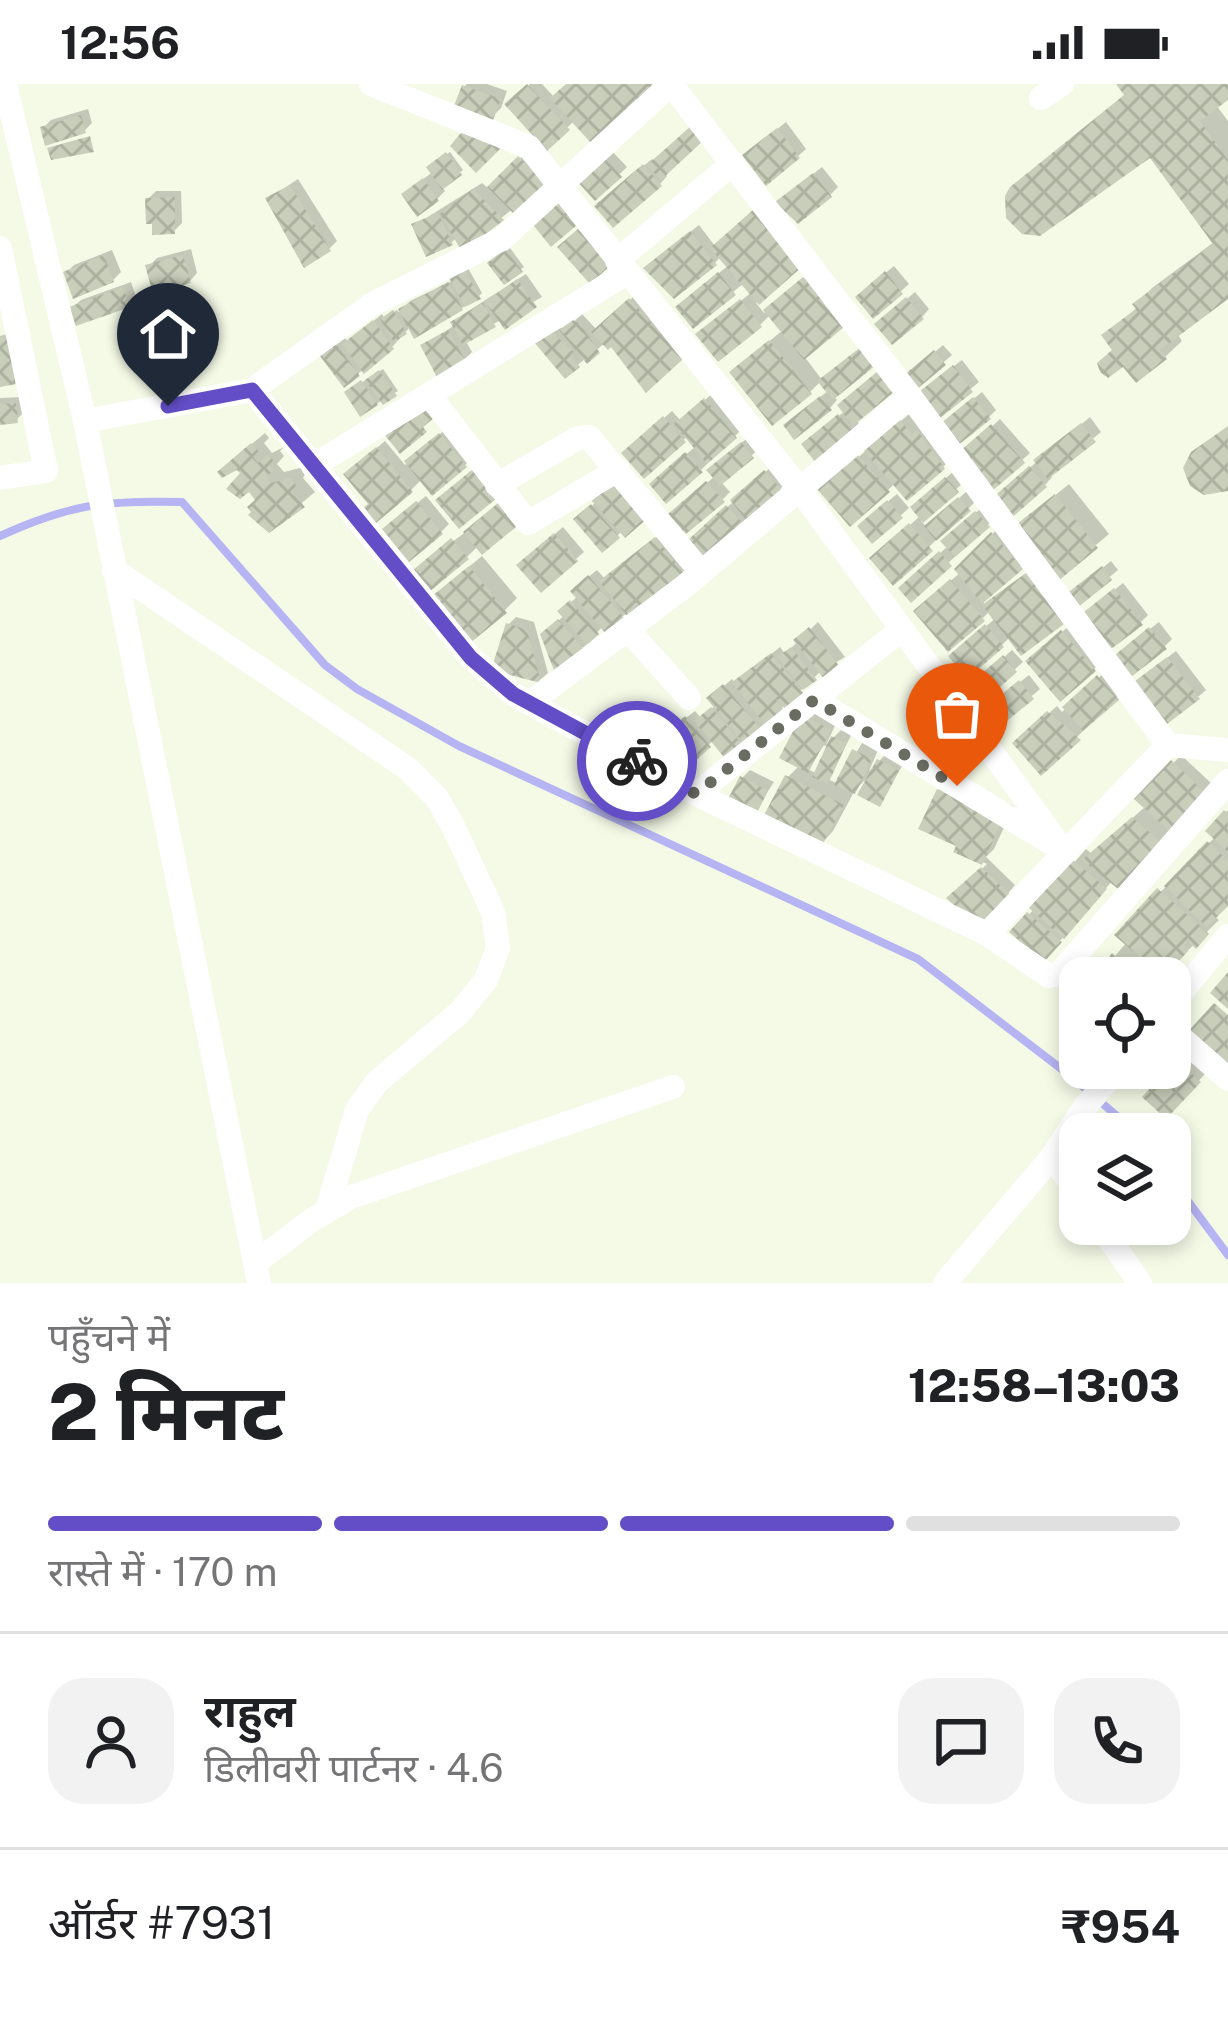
<!DOCTYPE html>
<html lang="hi">
<head>
<meta charset="utf-8">
<style>
  :root { --surface:#fff; --page:#f2f2f2; --text:#202124; --muted:#757577; --line:#e0e0e0; --accent:#634ec7 }
  body { margin:0; font-family:"Public Sans","Noto Sans Devanagari",sans-serif; background:var(--page); color:var(--text); height:100vh; display:flex; flex-direction:column; font-size:45px; white-space:nowrap }
  * { box-sizing:border-box; margin:0 }
  p { font-size:39px; color:var(--muted) }
  .icon { flex:none; width:66px; height:66px; fill:none; stroke:currentColor; stroke-width:2; stroke-linecap:round; stroke-linejoin:round }
  .map { position:relative; height:1199px; overflow:hidden }
  .sheet { display:flex; flex-direction:column; background:var(--surface); flex:1 }
  .sheet>* { flex:none }
  .controls { position:absolute; left:1059px; top:873px; display:grid; gap:24px }
  .controls a { display:grid; place-items:center; width:132px; height:132px; border-radius:24px; background:var(--surface); box-shadow:0 6px 18px #0003; font-size:60px }
  .pin { position:absolute; display:grid; place-items:center; width:102px; height:102px; color:#fff; margin:-123px -51px; border-radius:50% 50% 50% 0; rotate:-45deg; box-shadow:0 0 12px #0007 }
  .pin .icon { rotate:45deg }
  .courier { position:absolute; display:grid; place-items:center; width:120px; height:120px; margin:-60px; border:9px solid #634ec7; border-radius:50%; background:#fff; color:#222; box-shadow:0 3px 15px #0007 }
  .head em { font-style:normal; font-weight:800 }
  .head div { display:flex; flex-direction:column-reverse }
  .head { display:flex; align-items:center; justify-content:space-between; height:204px; padding:0 48px }
  h1 { font-size:78px; font-weight:800; line-height:90px }
  .bar { display:grid; grid-template-columns:repeat(4,1fr); gap:18px 12px; align-content:center; height:144px; padding:0 48px }
  .bar i { height:15px; border-radius:9px; background:var(--line) }
  .bar .active { background:var(--accent) }
  .bar p { grid-column:span 4 }
  .line { display:flex; align-items:center; gap:30px; padding:0 48px; border-top:3px solid var(--line) }
  .line div { flex:1 }
  .round { display:grid; place-items:center; flex:none; width:126px; height:126px; border-radius:36px; background:var(--page) }
  .status { display:flex; justify-content:space-between; align-items:center; height:84px; padding:0 60px; background:var(--surface); direction:ltr }
  .status svg { height:33px; fill:currentColor }
  .map>svg:first-child { display:block }
  .shadow { fill:#0003; fill-rule:evenodd }
  .lines { fill:none; stroke-linecap:round; stroke-linejoin:round }
  .stream { stroke:#b6b4f3; stroke-width:8 }
  .building { fill:url(#building-cross-hatch) }
  .minor { stroke:#fff; stroke-width:24 }
  .done { stroke:#696c61; stroke-width:12; stroke-dasharray:0 21.6 }
  .route { stroke:#634ec7; stroke-width:15 }
</style>
</head>
<body>
<div class="status"><b>12:56</b><svg viewBox="0 0 49 12"><path d="M0 12V9h3v3zM5 12V6h3v6zM10 12V3h3v9zM15 12V0h3v12zM26 1h20v11H26zM47 4h2v5h-2z"/></svg></div>
<div class="map">
<svg width="1228" height="1199" viewBox="0 0 1228 1199">
  <defs>
    <pattern id="building-cross-hatch" width="8" height="8" patternUnits="userSpaceOnUse" patternTransform="scale(3)"><rect width="8" height="8" fill="#c9cebb"/><path d="M0 0l8 8M0 8l8-8" fill="none" stroke="#acb1a0"/></pattern>
  </defs>
  <rect width="100%" height="100%" fill="#f5fae7"/>
  <!-- shadow -->
  <g class="shadow">
    <polygon points="467,0 487,0 507,7 501,24 493,32 464,3"/>
    <polygon points="530,0 542,0 555,14 569,0 574,37 548,62 509,20"/>
    <polygon points="1120,0 1228,0 1228,12 1216,21 1228,37 1228,212 1177,249 1182,257 1165,273 1115,265 1105,251 1138,223 1136,220 1152,204 1214,158"/>
    <polygon points="88,25 92,39 85,46 43,44 51,36"/>
    <polygon points="786,38 806,65 798,72 754,64"/>
    <polygon points="611,66 627,83 596,113 580,96"/>
    <polygon points="528,67 553,93 463,164 457,153 451,159 415,141 482,99 489,105"/>
    <polygon points="450,68 463,86 441,102 445,107 437,115 412,103 433,88 433,80"/>
    <polygon points="652,75 667,92 660,100 605,114"/>
    <polygon points="822,83 838,103 830,111 787,111"/>
    <polygon points="298,95 337,157 329,165 268,115"/>
    <polygon points="156,107 181,107 182,139 174,147 148,115"/>
    <polygon points="699,141 715,162 801,180 756,219 764,229 817,183 854,228 804,272 837,316 830,324 794,334 829,306 821,297 810,308 745,277 783,246 770,231 760,241 707,243 752,208 744,199 693,241 686,215 729,181 721,172 715,179 655,176"/>
    <polygon points="510,164 524,183 505,197 491,179"/>
    <polygon points="191,165 197,189 190,197 149,182 157,174"/>
    <polygon points="112,166 121,188 113,196 66,189 74,181"/>
    <polygon points="894,182 909,200 874,231 866,205"/>
    <polygon points="468,184 482,209 479,212 462,224 411,242 392,263 345,300 332,264 345,254 348,258 382,230 384,234 397,226 399,228 410,217 454,196"/>
    <polygon points="526,190 542,213 465,256 472,268 464,276 424,261 455,241 462,231"/>
    <polygon points="131,198 136,213 128,221 73,223 81,216"/>
    <polygon points="643,204 693,261 605,259 565,291 538,258 558,240 564,247 582,230 597,246"/>
    <polygon points="915,208 929,225 922,233 886,233"/>
    <polygon points="943,261 952,271 917,301 916,284"/>
    <polygon points="962,276 979,298 932,337 955,371 943,383 895,399 888,406 821,405 914,326 926,303"/>
    <polygon points="383,285 398,307 361,329 350,306"/>
    <polygon points="982,308 996,326 989,333 952,332"/>
    <polygon points="713,309 743,344 701,386 661,392 696,362 688,352 644,391 625,369 672,327 681,337"/>
    <polygon points="23,313 24,328 16,336 0,336 0,314"/>
    <polygon points="845,327 859,339 852,347 813,352"/>
    <polygon points="1090,333 1101,348 1050,390 1052,393 1045,401 1001,408"/>
    <polygon points="1000,335 1030,369 993,403 963,369"/>
    <polygon points="448,343 473,374 465,381 422,395 411,406 371,419 355,382 385,357 405,381"/>
    <polygon points="265,349 269,354 264,359 272,369 284,363 280,367 284,372 277,380 284,388 304,383 307,387 303,394 315,408 269,446 259,416 233,376"/>
    <polygon points="750,352 760,364 721,398 730,408 722,416 680,422 715,392 718,378"/>
    <polygon points="774,380 788,397 708,473 692,456"/>
    <polygon points="954,387 964,398 921,437 927,443 967,407 976,417 894,497 874,474 921,431 921,416"/>
    <polygon points="1069,400 1109,450 1053,497 1066,514 1111,477 1118,486 1073,523 1010,553 1002,561 959,564 996,534 990,527 983,534 924,520 961,488 958,485 1000,442 1028,475 982,516 986,522 1043,476 1030,432"/>
    <polygon points="897,410 909,424 873,456 868,434"/>
    <polygon points="426,412 449,440 441,448 394,438"/>
    <polygon points="596,418 622,447 603,465 577,436"/>
    <polygon points="985,421 995,434 912,514 902,504 948,462 952,449"/>
    <polygon points="475,441 478,462 467,473 424,479"/>
    <polygon points="563,443 584,468 576,475 528,473"/>
    <polygon points="669,443 697,478 605,545 603,542 583,564 552,542 565,531 561,527 578,512 581,499 597,486 605,495"/>
    <polygon points="482,472 517,514 505,526 448,500"/>
    <polygon points="1123,499 1148,531 1141,538 1091,525"/>
    <polygon points="516,533 534,538 548,589 540,596 495,584 508,541"/>
    <polygon points="818,538 845,573 821,587 728,674 714,656 694,674 683,636 695,627 701,634 716,621 718,607 732,595 735,599 780,563 785,570"/>
    <polygon points="1159,538 1172,555 1165,562 1122,567"/>
    <polygon points="1070,541 1102,578 1094,585 1037,570"/>
    <polygon points="1012,566 1023,578 980,617 977,597"/>
    <polygon points="1176,567 1206,606 1198,613 1142,593"/>
    <polygon points="1107,586 1124,606 1042,688 1016,659 1057,622 1062,628"/>
    <polygon points="1029,591 1040,605 999,640 995,618"/>
    <path d="M812 624 837 637 826 661 841 646 852 650 828 695 838 700 862 659 878 666 869 687 887 669 904 679 879 720 870 691 855 706 833 747 821 760 788 693 800 681 783 672ZM824 661 829 664 817 690 808 685Z"/>
    <polygon points="1181,671 1211,699 1176,750 1113,796 1052,866 1014,848 1086,765 1092,770 1146,722 1139,715"/>
    <polygon points="750,686 774,698 757,724 742,694"/>
    <polygon points="952,694 1014,722 994,765 986,773 1015,801 988,833 951,814 987,780 957,766 939,706"/>
    <polygon points="1228,726 1228,818 1214,832 1219,836 1165,889 1172,895 1170,897 1096,894 1127,858 1118,851 1215,753 1209,747"/>
    <polygon points="1186,971 1206,989 1166,1031 1147,1013"/>
  </g>
  <g class="lines">
    <!-- stream -->
    <g class="stream">
      <path d="M0 452C70 420 106 416 182 418L325 581 357 605 459 662 918 875 1068 990 1138 1050"/>
      <polyline points="1170,1093 1228,1171"/>
    </g>
  </g>
  <!-- building -->
  <g class="building">
    <polygon points="527,0 570,46 547,67 504,20"/>
    <polygon points="566,0 660,0 591,59 550,14"/>
    <polygon points="1116,0 1228,0 1228,16 1200,37 1228,76 1228,215 1160,266 1167,275 1136,299 1123,283 1108,294 1100,288 1097,279 1112,266 1101,251 1136,225 1132,220 1213,160 1150,74 1040,152 1022,150 1006,134 1005,112 1010,103 1124,11"/>
    <polygon points="462,1 501,15 493,36 454,22"/>
    <polygon points="81,31 86,49 45,62 40,43"/>
    <polygon points="469,39 502,63 476,89 450,62"/>
    <polygon points="691,42 704,56 661,96 647,81"/>
    <polygon points="777,44 800,74 766,102 742,71"/>
    <polygon points="90,52 94,68 51,76 47,64"/>
    <polygon points="446,68 462,91 442,106 426,83"/>
    <polygon points="602,71 622,93 595,117 576,96"/>
    <polygon points="518,72 548,103 517,133 487,103"/>
    <polygon points="643,80 662,102 613,144 594,122"/>
    <polygon points="813,89 832,113 798,140 775,118"/>
    <polygon points="423,94 439,117 417,133 401,110"/>
    <polygon points="290,101 331,167 304,184 265,114"/>
    <polygon points="473,105 504,136 462,168 440,130"/>
    <polygon points="175,113 175,150 152,151 152,140 146,140 145,114"/>
    <polygon points="555,114 577,141 551,163 529,136"/>
    <polygon points="754,125 803,182 759,221 710,164"/>
    <polygon points="438,129 453,161 426,173 411,140"/>
    <polygon points="578,145 610,182 590,200 557,163"/>
    <polygon points="690,147 717,181 674,215 643,184"/>
    <polygon points="505,165 523,188 504,201 487,179"/>
    <polygon points="104,171 114,198 73,215 63,188"/>
    <polygon points="183,171 191,199 153,210 145,181"/>
    <polygon points="464,185 481,215 465,223 449,194"/>
    <polygon points="885,187 903,210 873,235 855,213"/>
    <polygon points="718,188 736,211 693,245 675,223"/>
    <polygon points="803,193 844,243 804,276 763,226"/>
    <polygon points="517,195 537,223 505,246 485,218"/>
    <polygon points="448,198 463,226 414,255 398,225"/>
    <polygon points="123,203 130,223 76,242 69,223"/>
    <polygon points="906,213 924,235 892,261 874,240"/>
    <polygon points="629,214 683,275 646,309 611,263 608,266 591,248"/>
    <polygon points="740,215 762,243 718,278 695,250"/>
    <polygon points="483,219 496,243 463,261 450,238"/>
    <polygon points="393,226 407,250 394,258 380,235"/>
    <polygon points="373,236 394,265 364,290 342,260"/>
    <polygon points="573,236 580,240 600,269 587,280 559,246"/>
    <polygon points="549,245 574,268 570,271 580,283 565,295 534,258"/>
    <polygon points="448,246 466,278 437,293 420,261"/>
    <polygon points="7,250 16,300 0,303 0,252"/>
    <polygon points="769,256 812,310 772,342 729,288"/>
    <polygon points="866,259 881,277 833,316 817,297"/>
    <polygon points="336,260 360,292 344,304 320,272"/>
    <polygon points="934,266 946,281 916,306 904,291"/>
    <polygon points="953,281 973,308 935,338 915,311"/>
    <polygon points="379,286 397,312 383,321 365,296"/>
    <polygon points="878,287 895,307 853,342 837,321"/>
    <polygon points="361,296 378,321 360,333 344,308"/>
    <polygon points="820,312 832,326 794,356 783,341"/>
    <polygon points="973,313 991,335 957,362 940,340"/>
    <polygon points="704,314 737,354 707,380 674,340"/>
    <polygon points="422,318 434,334 423,343 427,348 400,370 384,350"/>
    <polygon points="16,319 18,339 0,341 0,320"/>
    <polygon points="838,330 854,349 816,379 801,360"/>
    <polygon points="663,332 686,358 644,395 621,369"/>
    <polygon points="900,336 912,350 917,346 945,385 907,417 864,367"/>
    <polygon points="1081,339 1096,358 1048,395 1033,376"/>
    <polygon points="991,340 1025,379 992,407 959,368"/>
    <polygon points="1228,342 1228,407 1204,411 1190,402 1183,384 1191,368"/>
    <polygon points="439,349 467,383 432,412 404,377"/>
    <polygon points="741,358 754,374 720,402 706,386"/>
    <polygon points="251,359 259,368 253,373 258,379 268,371 274,377 269,381 274,386 266,393 271,399 291,394 296,401 292,408 305,423 269,449 248,431 251,428 247,423 255,416 249,408 240,415 226,405 240,389 237,386 222,394 217,388"/>
    <polygon points="376,363 413,408 376,439 364,423 368,420 343,390"/>
    <polygon points="685,368 703,388 666,420 649,400"/>
    <polygon points="857,370 890,408 850,443 817,405"/>
    <polygon points="1029,382 1047,403 1008,437 990,416"/>
    <polygon points="473,385 497,414 459,445 435,416"/>
    <polygon points="764,386 783,407 747,437 730,416"/>
    <polygon points="945,393 959,408 923,439 910,423"/>
    <polygon points="616,397 648,434 625,454 592,417"/>
    <polygon points="706,397 725,418 686,450 668,430"/>
    <polygon points="1055,410 1098,464 1057,498 1013,443"/>
    <polygon points="958,413 971,427 936,457 924,442"/>
    <polygon points="887,416 903,434 872,460 857,442"/>
    <polygon points="416,417 443,450 409,478 382,445"/>
    <polygon points="498,419 517,442 482,471 463,448"/>
    <polygon points="591,420 620,454 602,469 573,435"/>
    <polygon points="726,421 746,443 708,478 688,456"/>
    <polygon points="975,427 990,443 955,473 940,457"/>
    <polygon points="909,439 933,467 893,502 869,474"/>
    <polygon points="991,448 1023,485 982,520 954,485"/>
    <polygon points="554,449 578,477 541,509 516,481"/>
    <polygon points="655,453 687,493 631,537 599,497"/>
    <polygon points="451,454 469,475 429,508 412,487"/>
    <polygon points="939,467 952,482 911,519 898,504"/>
    <polygon points="469,482 507,529 470,559 432,512"/>
    <polygon points="1102,482 1112,496 1077,524 1066,510"/>
    <polygon points="1026,489 1064,540 1021,572 982,521"/>
    <polygon points="588,491 624,534 605,549 570,507"/>
    <polygon points="950,495 985,537 948,568 913,527"/>
    <polygon points="1114,504 1143,541 1107,568 1079,532"/>
    <polygon points="570,516 599,550 587,561 557,527"/>
    <polygon points="558,535 585,567 555,589 540,550"/>
    <polygon points="506,539 527,546 541,599 491,586"/>
    <polygon points="985,540 1004,563 967,595 948,572"/>
    <polygon points="809,543 840,583 824,595 793,556"/>
    <polygon points="1149,543 1167,565 1127,596 1110,575"/>
    <polygon points="1061,546 1096,587 1060,618 1025,577"/>
    <polygon points="791,563 817,596 803,606 777,573"/>
    <polygon points="771,569 804,610 785,625 771,609 784,626 765,641 732,598"/>
    <polygon points="1003,571 1017,588 980,621 965,604"/>
    <polygon points="1167,573 1200,615 1163,643 1131,600"/>
    <polygon points="1097,591 1119,616 1083,647 1062,623"/>
    <polygon points="1019,596 1034,615 998,644 983,626"/>
    <polygon points="723,600 763,648 746,662 706,614"/>
    <polygon points="711,623 745,664 728,678 694,637"/>
    <polygon points="1047,627 1081,656 1041,692 1012,659"/>
    <polygon points="802,630 831,646 808,689 779,674"/>
    <polygon points="685,632 711,663 694,678 677,658 681,655 671,644"/>
    <polygon points="831,652 847,659 828,700 812,693"/>
    <polygon points="852,665 872,675 855,710 834,701"/>
    <polygon points="877,675 899,687 880,723 857,711"/>
    <polygon points="1171,676 1205,709 1169,747 1134,715"/>
    <polygon points="785,691 844,721 821,763 763,733"/>
    <polygon points="740,692 768,707 758,727 729,713"/>
    <polygon points="937,705 1003,735 982,781 953,768 956,762 918,745"/>
    <polygon points="1224,726 1228,729 1228,768 1205,747"/>
    <polygon points="1132,733 1167,764 1122,808 1082,776"/>
    <polygon points="1207,757 1228,777 1228,822 1207,843 1164,802"/>
    <polygon points="1072,775 1107,805 1064,855 1029,824"/>
    <polygon points="981,783 1010,810 981,845 946,814"/>
    <polygon points="1157,804 1209,850 1196,865 1188,857 1184,863 1188,867 1164,894 1114,851"/>
    <polygon points="1027,828 1062,858 1044,878 1009,848"/>
    <polygon points="1112,869 1144,894 1092,894"/>
    <polygon points="1228,888 1228,925 1210,909"/>
    <polygon points="1080,908 1080,937 1066,926"/>
    <polygon points="1214,919 1228,931 1228,985 1184,952"/>
    <polygon points="1176,976 1201,998 1166,1035 1142,1013"/>
  </g>
  <g class="lines">
    <!-- minor -->
    <g class="minor">
      <polyline points="5,0 85,337 259,1199"/>
      <polyline points="371,0 529,63 798,403 1063,766"/>
      <polyline points="671,0 910,312 1168,661"/>
      <polyline points="1041,14 1062,0"/>
      <polyline points="0,164 46,387 0,394"/>
      <polyline points="617,177 733,79"/>
      <polyline points="252,306 471,574 513,610 696,710 987,850 1049,892 1059,890 1228,697"/>
      <polyline points="430,312 528,439 618,386"/>
      <polyline points="85,337 252,306 371,221 502,155 671,0"/>
      <polyline points="313,382 627,189"/>
      <polyline points="497,401 578,354 589,353 701,488"/>
      <polyline points="114,486 407,684 437,714 453,742 493,828 498,864 486,896 460,928 377,998 357,1026 327,1126"/>
      <polyline points="629,547 689,614"/>
      <polyline points="815,616 1051,759"/>
      <polyline points="531,618 685,502 910,312"/>
      <polyline points="696,710 902,545"/>
      <polyline points="987,850 1168,661 1228,666"/>
      <polyline points="1170,922 1228,852"/>
      <polyline points="1170,944 1228,995"/>
      <polyline points="1052,1073 1080,1112"/>
      <polyline points="1099,1140 1140,1199"/>
      <polyline points="255,1179 312,1136 351,1113 673,1003"/>
      <polyline points="945,1199 1052,1073 1084,1024 1119,984"/>
    </g>
  </g>
  <g class="lines">
    <!-- done -->
    <polyline class="done" points="637,677 696,710 814,616 957,702"/>
    <!-- route -->
    <polyline class="route" points="168,322 252,306 471,574 513,610 637,677"/>
  </g>
</svg>
<div class="controls">
<a><svg class="icon" aria-label="locate" viewBox="0 0 24 24"><circle cx="12" cy="12" r="6"/><path d="M12 2v4M12 18v4M2 12h4M18 12h4"/></svg></a>
<a><svg class="icon" aria-label="layers" viewBox="0 0 24 24"><path d="M12 4l9 5-9 5-9-5zM3 14l9 5 9-5"/></svg></a>
</div>
<div class="pin" style="left:957px;top:702px;background:#ea580c"><svg class="icon" aria-label="bag" viewBox="0 0 24 24"><path d="M5 8h14l-1 12H6zM9 8a3 3 0 0 1 6 0"/></svg></div>
<div class="pin" style="left:168px;top:322px;background:#1f2937"><svg class="icon" aria-label="home" viewBox="0 0 24 24"><path d="M3 11l9-7 9 7M6 9v11h12V9"/></svg></div>
<div class="courier" style="left:637px;top:677px"><svg class="icon" aria-label="bike" viewBox="0 0 24 24"><circle cx="6" cy="16" r="4"/><circle cx="18" cy="16" r="4"/><path d="M6 16l4-8h5l3 8M10 8l3 8H6M13 5h3"/></svg></div>
</div>
<section class="sheet">
<div class="head"><div><h1>2 मिनट</h1><p>पहुँचने में</p></div><em>12:58–13:03</em></div>
<div class="bar"><i class="active"></i><i class="active"></i><i class="active"></i><i></i><p>रास्ते में · 170 m</p></div>
<div class="line" style="height:216px"><a class="round"><svg class="icon" aria-label="person" viewBox="0 0 24 24"><circle cx="12" cy="8" r="4"/><path d="M4 21q1-7 8-7t8 7"/></svg></a><div><b>राहुल</b><p>डिलीवरी पार्टनर · 4.6</p></div><a class="round"><svg class="icon" aria-label="chat" viewBox="0 0 24 24"><path d="M4 5h16v11H9l-5 4z"/></svg></a><a class="round"><svg class="icon" aria-label="phone" viewBox="0 0 24 24"><path d="M5 4h4l2 5-3 2q2 4 5 5l2-3 5 2v4C11 20 4 13 5 4z"/></svg></a></div>
<div class="line" style="height:156px"><div>ऑर्डर #7931</div><b>₹954</b></div>
</section>
</body>
</html>
